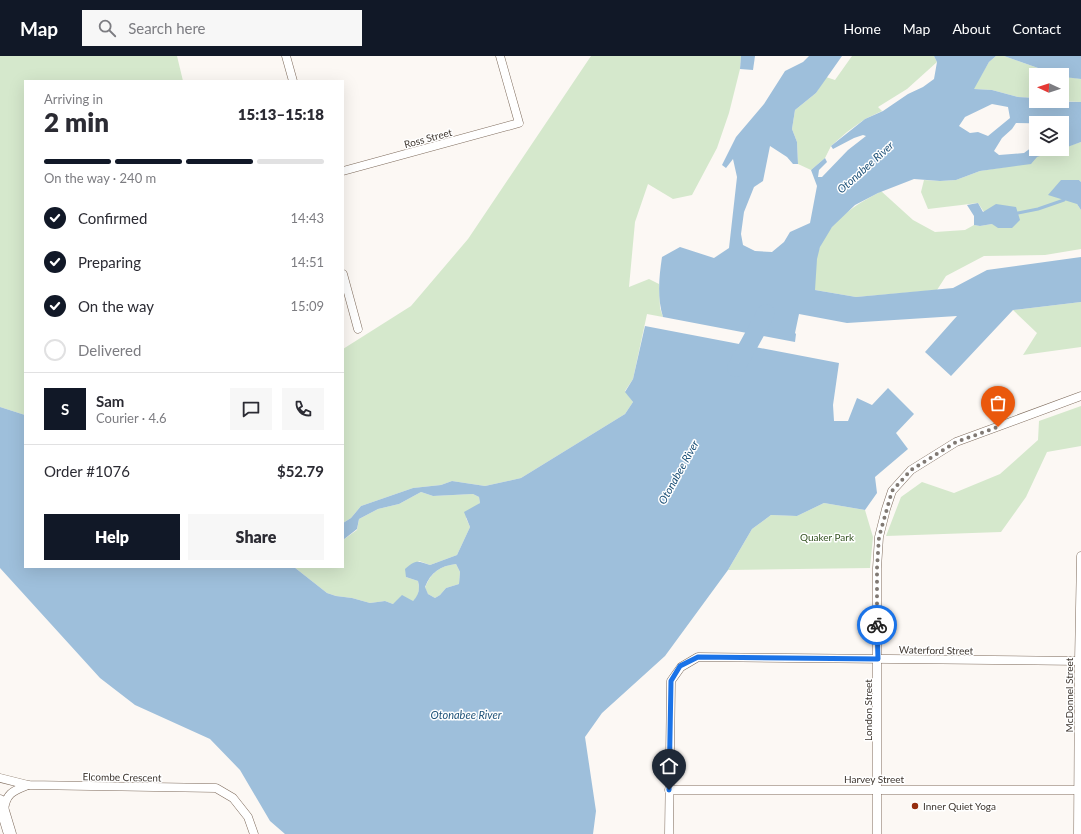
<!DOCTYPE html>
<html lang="en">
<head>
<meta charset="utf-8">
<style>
  :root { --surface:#fff; --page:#f7f7f7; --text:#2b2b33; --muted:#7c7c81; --line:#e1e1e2; --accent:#111827 }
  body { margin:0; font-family:Lato,sans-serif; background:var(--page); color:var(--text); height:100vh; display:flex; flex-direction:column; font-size:15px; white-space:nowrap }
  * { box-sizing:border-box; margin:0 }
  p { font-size:13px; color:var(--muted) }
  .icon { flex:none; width:22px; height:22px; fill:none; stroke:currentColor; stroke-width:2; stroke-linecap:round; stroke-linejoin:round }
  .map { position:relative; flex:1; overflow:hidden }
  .sheet { position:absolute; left:24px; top:24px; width:320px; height:488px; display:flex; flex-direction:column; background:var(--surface); border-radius:0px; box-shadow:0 4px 16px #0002 }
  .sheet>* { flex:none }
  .needle { width:26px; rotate:273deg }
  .controls { position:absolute; left:1029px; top:12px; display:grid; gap:8px }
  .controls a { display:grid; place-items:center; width:40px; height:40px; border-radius:0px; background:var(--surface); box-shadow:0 4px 16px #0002; font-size:20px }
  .pin { position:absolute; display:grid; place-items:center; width:34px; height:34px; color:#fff; margin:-41px -17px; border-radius:50% 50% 50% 0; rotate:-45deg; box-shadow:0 0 4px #0007 }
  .pin .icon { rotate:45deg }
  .courier { position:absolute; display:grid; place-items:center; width:40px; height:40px; margin:-20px; border:3px solid #1a73e8; border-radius:50%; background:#fff; color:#222; box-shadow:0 1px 5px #0007 }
  .headline em { font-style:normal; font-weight:800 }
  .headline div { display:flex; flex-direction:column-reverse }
  .headline { display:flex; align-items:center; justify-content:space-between; height:68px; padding:0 20px }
  h1 { font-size:26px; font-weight:800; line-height:30px }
  .bar { display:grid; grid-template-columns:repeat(4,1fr); gap:6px 4px; align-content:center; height:48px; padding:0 20px }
  .bar i { height:5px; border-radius:3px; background:var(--line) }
  .bar .on { background:var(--accent) }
  .bar p { grid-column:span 4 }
  .line { display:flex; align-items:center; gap:10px; padding:0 20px; border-top:1px solid var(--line) }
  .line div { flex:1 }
  .round { display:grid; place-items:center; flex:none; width:42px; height:42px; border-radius:0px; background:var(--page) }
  ol { padding:0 20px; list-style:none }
  li { display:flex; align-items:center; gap:12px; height:44px }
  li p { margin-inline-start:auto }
  li .icon { padding:4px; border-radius:50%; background:var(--accent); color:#fff; stroke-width:4 }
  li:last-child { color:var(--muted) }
  li i { width:22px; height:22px; border:2px solid var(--line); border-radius:50% }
  .cta { display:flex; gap:8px; margin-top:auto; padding:8px 20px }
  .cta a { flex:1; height:46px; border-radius:0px; background:var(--accent); color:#fff; font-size:16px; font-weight:800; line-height:46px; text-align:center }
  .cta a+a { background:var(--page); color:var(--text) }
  header { display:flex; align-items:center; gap:24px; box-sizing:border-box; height:56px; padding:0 20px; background:var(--accent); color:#fff }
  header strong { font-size:19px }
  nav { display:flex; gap:22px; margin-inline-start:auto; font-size:14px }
  .search { width:280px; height:36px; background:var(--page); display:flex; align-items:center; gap:10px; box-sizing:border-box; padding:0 14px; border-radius:0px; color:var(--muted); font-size:15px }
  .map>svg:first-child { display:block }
  .green { fill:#d5e8cc }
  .water { fill:#9ebfdb; fill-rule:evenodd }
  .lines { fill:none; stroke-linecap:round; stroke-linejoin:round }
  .stream { stroke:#9ebfdb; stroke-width:3 }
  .river { stroke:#9ebfdb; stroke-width:18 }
  .minor-casing { stroke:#7e6b5c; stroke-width:9 }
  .secondary-casing { stroke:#7e6b5c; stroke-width:13 }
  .minor { stroke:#fff; stroke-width:8 }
  .secondary { stroke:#fff; stroke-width:12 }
  .done { stroke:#807973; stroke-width:4; stroke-dasharray:0 7.2 }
  .route { stroke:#1a73e8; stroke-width:5 }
  .poi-dot { fill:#952d0f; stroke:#fff; stroke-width:1.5 }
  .labels { text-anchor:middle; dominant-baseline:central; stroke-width:3; stroke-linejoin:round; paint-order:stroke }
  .street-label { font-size:10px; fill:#3d352e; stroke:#fff }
  .park-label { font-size:10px; fill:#335120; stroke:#fff }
  .poi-label { font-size:10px; fill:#3d352e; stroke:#fff; text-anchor:start }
  .water-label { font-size:11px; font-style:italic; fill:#21547a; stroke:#fff }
</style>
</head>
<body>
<header>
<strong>Map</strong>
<div class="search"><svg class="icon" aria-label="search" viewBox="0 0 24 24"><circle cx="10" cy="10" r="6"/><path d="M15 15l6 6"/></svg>Search here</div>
<nav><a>Home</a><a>Map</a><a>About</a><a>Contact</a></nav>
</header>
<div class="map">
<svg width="1081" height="778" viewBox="0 0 1081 778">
  <rect width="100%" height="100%" fill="#fcf8f4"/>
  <!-- green -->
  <g class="green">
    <polygon points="0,0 177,0 183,25 25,25 25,359 0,351"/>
    <polygon points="591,0 741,0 740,13 729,57 717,92 692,139 673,143 648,128 635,166 629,231 649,223 659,228 660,252 663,261 647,258 633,323 625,335 633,346 625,358 521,422 485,430 452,425 441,429 413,432 361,450 351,462 343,467 343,293 411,250 468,183"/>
    <polygon points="852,0 934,0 937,6 907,33 878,51 882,55 865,63 847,76 831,90 825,102 811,114 798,108 797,86 792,73 795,54 816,37 826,21 835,24"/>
    <polygon points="996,0 1004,0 1058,19 1036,19 1036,42 1018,41 992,34 973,33 989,6"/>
    <polygon points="1062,20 1081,23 1081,46 1062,45"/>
    <path d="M1081 86V126L1079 124 1077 148 1081 154V193L1045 199 984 200 946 220 937 234 856 241 815 234C815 220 814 204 820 191 830 165 855 149 878 137L881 135 913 164 935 176 965 174 974 169 980 170 992 168 978 147 928 153 921 136 924 124 940 125 956 124 980 115 1005 111Z"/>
    <polygon points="1081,246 1081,291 1023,299 1037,277 1013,254"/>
    <polygon points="1081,350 1081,390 1047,396 1026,441 1001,476 886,480 901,441 922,426 954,437 1000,418 1038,384 1039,365"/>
    <polygon points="421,436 433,440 473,438 479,441 480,447 475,451 466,462 470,471 457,499 430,509 419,505 406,521 418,525 419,532 418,540 413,545 393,548 385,545 370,547 352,542 336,540 327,537 294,511 343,511 343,484 357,474 359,463 378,453 399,448"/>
    <polygon points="824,447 865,454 873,481 870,512 728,514 752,473 771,459 797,460"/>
    <path d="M456 508 460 516 459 528 446 532 440 539 435 542 428 538 425 532C431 516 440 510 456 508Z"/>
  </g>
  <!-- water -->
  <g class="water">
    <polygon points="741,0 755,0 753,14 740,13"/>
    <path d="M809 0H842L816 37 795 54 792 73 797 86 798 108H793L787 101 770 90 763 125 754 131 744 156 741 178 743 189 755 195 772 196 784 186 790 176 810 167 817 130 811 114 825 102 827 106 819 114 818 121H822L848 94 866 80 863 79 854 82 833 93 831 90 865 63 883 55 908 38 923 31 934 23 937 6 934 0H996L989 6 974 33 992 34 1018 41 1036 42V45L1081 46V86L1062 93V72L1069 68 1016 67 1012 73 1002 82 994 95 999 99 1024 97 1036 88V93H1061L1037 101 1031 108 980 115 956 124 940 125 914 123 878 137 855 149 832 171 820 191 817 203 815 234 856 241 953 232 987 214 1081 201V246L1013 254 951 320 925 296 957 260 847 267 799 258 795 277 796 278 795 286 663 261C657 241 659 221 662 201L680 191 714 202 729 192 737 121 733 103 726 112 722 109 736 81 764 48 785 15 803 6ZM992 48 1008 51 1010 62 988 80 978 76 970 77 959 70 965 61Z"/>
    <polygon points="1004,0 1081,0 1081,23 1064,21 1062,20 1062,19 1058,19"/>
    <polygon points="1061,124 1079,124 1081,126 1081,154 1077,148 1048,139"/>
    <polygon points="978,147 983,156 996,148 1016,151 1020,164 1012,172 998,172 992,168 980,170 974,169 974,160 967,149"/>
    <path d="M645 270 839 307 833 349 834 365H848L857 342 872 349 888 332 914 358 896 377 908 393 875 421 877 437 865 454 824 447 797 460 771 459 752 473 728 514 665 600 602 657 585 681 596 755 593 778H285L270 765 240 714 210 683 135 649 100 622 0 512V351L25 359V511H294L327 537 336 540 352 542 370 547 385 545 393 548 402 539 413 545C419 539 420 533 418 525L406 521 405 513C415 504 417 504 430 509L457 499 470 471 464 456 480 447 479 441 473 438 433 440 421 436 399 448 378 453 359 463 357 473 343 484V467L351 462 361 450 413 432 441 429 452 425 485 430 521 422 625 358 633 346 625 336 633 323ZM456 508 460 516 459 528 446 532 440 539 435 542 428 538 425 531C431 516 440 510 456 508Z"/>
  </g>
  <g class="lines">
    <!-- stream -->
    <polyline class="stream" points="1018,157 1038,153 1064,144"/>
    <!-- river -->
    <polyline class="river" points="736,312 766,257"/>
    <!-- minor casing -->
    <g class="minor-casing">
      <g id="minor">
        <polyline points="286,0 293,25"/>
        <polyline points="343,115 519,67 500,0"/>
        <polyline points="343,218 358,273"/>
        <polyline points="0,722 28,729 216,732 233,742 248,761 254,778"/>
        <polyline points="669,734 1079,734"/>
        <path d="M4 754C6 737 13 735 28 729"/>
        <polyline points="669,778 671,625 681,611 698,601 1079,605"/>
        <polyline points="877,778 877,512 879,481 886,453 892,435 911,414 956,386 1081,340"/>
        <polyline points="1078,778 1079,605 1081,500"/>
      </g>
    </g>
    <!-- secondary casing -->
    <g class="secondary-casing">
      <polyline id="secondary" points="0,745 10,778"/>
    </g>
    <!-- minor -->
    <use href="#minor" class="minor"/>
    <!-- secondary -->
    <use href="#secondary" class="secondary"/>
  </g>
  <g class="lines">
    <!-- done -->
    <polyline class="done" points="877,569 877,512 879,481 892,435 911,414 945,393 956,386 998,371"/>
    <!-- route -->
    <polyline class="route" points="669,734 671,625 680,610 698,601 878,603 877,569"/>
  </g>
  <!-- markers -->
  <circle class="poi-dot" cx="915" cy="750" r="4"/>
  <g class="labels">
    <!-- street labels -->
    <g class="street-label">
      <text transform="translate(428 82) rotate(-15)">Ross Street</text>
      <text transform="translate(936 594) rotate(1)">Waterford Street</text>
      <text transform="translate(1069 639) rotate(-90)">McDonnel Street</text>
      <text transform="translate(868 654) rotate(-90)">London Street</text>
      <text transform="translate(122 721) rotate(1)">Elcombe Crescent</text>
      <text x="874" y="723">Harvey Street</text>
    </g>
    <!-- park labels -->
    <g class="park-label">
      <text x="827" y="481">Quaker Park</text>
    </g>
    <!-- poi labels -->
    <g class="poi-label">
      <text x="923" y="750">Inner Quiet Yoga</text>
    </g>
    <!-- water labels -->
    <g class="water-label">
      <text transform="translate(865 111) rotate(-42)">Otonabee River</text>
      <text transform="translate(678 416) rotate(-61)">Otonabee River</text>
      <text x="466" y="658">Otonabee River</text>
    </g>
  </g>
</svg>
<div class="controls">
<a><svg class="needle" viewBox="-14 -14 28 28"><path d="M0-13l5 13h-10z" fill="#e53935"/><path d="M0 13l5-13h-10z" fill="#7c7c81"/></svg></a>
<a><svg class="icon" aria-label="layers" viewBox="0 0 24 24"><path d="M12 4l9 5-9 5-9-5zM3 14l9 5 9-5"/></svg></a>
</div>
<div class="pin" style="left:998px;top:371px;background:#ea580c"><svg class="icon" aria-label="bag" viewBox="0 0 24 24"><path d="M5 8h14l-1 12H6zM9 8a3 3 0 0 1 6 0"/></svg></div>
<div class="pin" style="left:669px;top:734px;background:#1f2937"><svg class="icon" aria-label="home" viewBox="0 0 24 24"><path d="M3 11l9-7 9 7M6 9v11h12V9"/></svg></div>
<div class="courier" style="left:877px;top:569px"><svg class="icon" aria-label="bike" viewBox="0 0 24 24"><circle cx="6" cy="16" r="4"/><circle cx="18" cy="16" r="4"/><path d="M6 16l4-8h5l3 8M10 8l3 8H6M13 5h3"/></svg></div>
<section class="sheet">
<div class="headline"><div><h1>2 min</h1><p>Arriving in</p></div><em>15:13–15:18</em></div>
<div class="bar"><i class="on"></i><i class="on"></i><i class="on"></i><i></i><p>On the way · 240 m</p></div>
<ol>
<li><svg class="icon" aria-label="check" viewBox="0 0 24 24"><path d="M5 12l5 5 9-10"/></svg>Confirmed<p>14:43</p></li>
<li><svg class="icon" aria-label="check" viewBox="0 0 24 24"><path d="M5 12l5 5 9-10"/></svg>Preparing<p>14:51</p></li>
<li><svg class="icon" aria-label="check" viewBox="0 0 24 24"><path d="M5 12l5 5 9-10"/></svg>On the way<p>15:09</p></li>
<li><i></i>Delivered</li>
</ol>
<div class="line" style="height:72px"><b class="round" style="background:var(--accent);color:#fff">S</b><div><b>Sam</b><p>Courier · 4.6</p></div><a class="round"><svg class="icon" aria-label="chat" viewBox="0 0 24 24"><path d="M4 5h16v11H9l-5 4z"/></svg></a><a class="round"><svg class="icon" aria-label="phone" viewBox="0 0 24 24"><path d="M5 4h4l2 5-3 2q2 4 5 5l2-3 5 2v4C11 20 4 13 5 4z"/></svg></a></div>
<div class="line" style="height:52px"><div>Order #1076</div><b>$52.79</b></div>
<div class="cta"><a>Help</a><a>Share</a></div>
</section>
</div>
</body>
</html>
